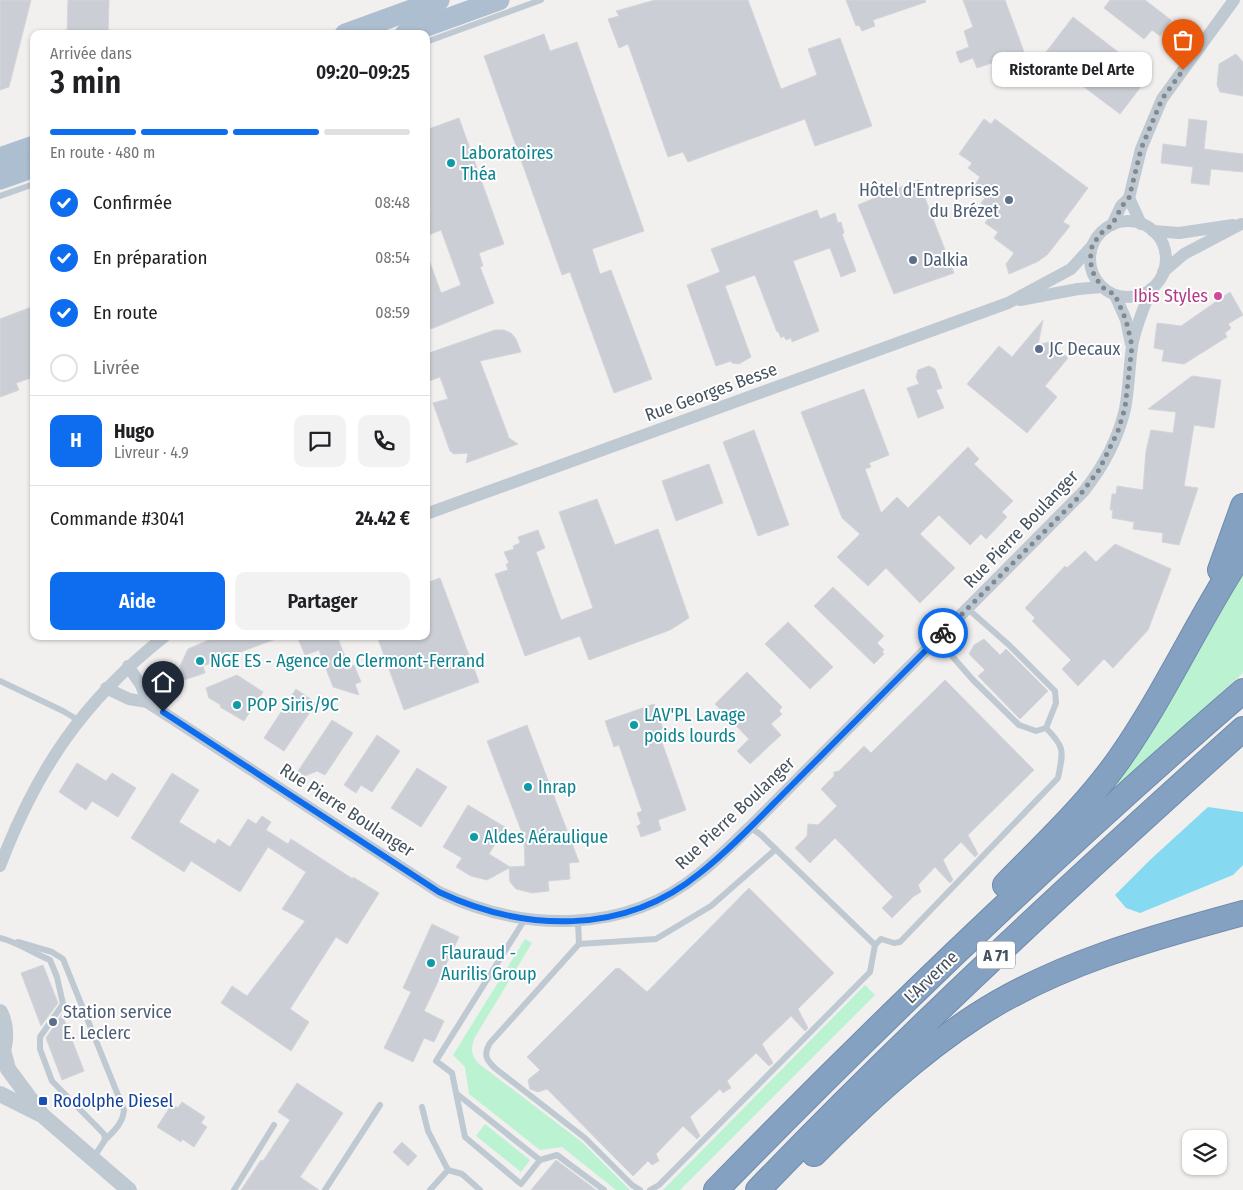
<!DOCTYPE html>
<html lang="fr">
<head>
<meta charset="utf-8">
<style>
  :root { --surface:#fff; --page:#f2f2f2; --text:#202124; --muted:#757577; --line:#e0e0e0; --accent:#0d6dee }
  body { margin:0; font-family:"Fira Sans Condensed",sans-serif; background:var(--page); color:var(--text); height:100vh; display:flex; flex-direction:column; font-size:19px; white-space:nowrap }
  * { box-sizing:border-box; margin:0 }
  p { font-size:16px; color:var(--muted) }
  .icon { flex:none; width:28px; height:28px; fill:none; stroke:currentColor; stroke-width:2; stroke-linecap:round; stroke-linejoin:round }
  .map { position:relative; flex:1; overflow:hidden }
  .sheet { position:absolute; left:30px; top:30px; width:400px; height:610px; display:flex; flex-direction:column; background:var(--surface); border-radius:10px; box-shadow:0 1px 4px #0004 }
  .sheet>* { flex:none }
  .fabs { position:absolute; left:1182px; top:1130px; display:grid; gap:10px }
  .fabs a { display:grid; place-items:center; width:45px; height:45px; border-radius:10px; background:var(--surface); box-shadow:0 1px 4px #0004; font-size:25px }
  .pin { position:absolute; display:grid; place-items:center; width:42px; height:42px; color:#fff; margin:-51px -21px; border-radius:50% 50% 50% 0; rotate:-45deg; box-shadow:0 0 5px #0007 }
  .pin .icon { rotate:45deg }
  .courier { position:absolute; display:grid; place-items:center; width:50px; height:50px; margin:-25px; border:4px solid #0d6dee; border-radius:50%; background:#fff; color:#222; box-shadow:0 1px 6px #0007 }
  .bubble { position:absolute; height:35px; border-radius:10px; background:var(--surface); box-shadow:0 1px 4px #0004; font-size:16px; font-weight:600; line-height:35px; text-align:center }
  .headline em { font-style:normal; font-weight:600 }
  .headline div { display:flex; flex-direction:column-reverse }
  .headline { display:flex; align-items:center; justify-content:space-between; height:85px; padding:0 20px }
  h1 { font-size:32px; font-weight:600; line-height:38px }
  .bar { display:grid; grid-template-columns:repeat(4,1fr); gap:8px 5px; align-content:center; height:60px; padding:0 20px }
  .bar i { height:6px; border-radius:4px; background:var(--line) }
  .bar .active { background:var(--accent) }
  .bar p { grid-column:span 4 }
  .line { display:flex; align-items:center; gap:12px; padding:0 20px; border-top:1px solid var(--line) }
  .line div { flex:1 }
  .round { display:grid; place-items:center; flex:none; width:52px; height:52px; border-radius:10px; background:var(--page) }
  ol { padding:0 20px; list-style:none }
  li { display:flex; align-items:center; gap:15px; height:55px }
  li p { margin-inline-start:auto }
  li .icon { padding:5px; border-radius:50%; background:var(--accent); color:#fff; stroke-width:4 }
  li:last-child { color:var(--muted) }
  li i { width:28px; height:28px; border:2px solid var(--line); border-radius:50% }
  .action { display:flex; gap:10px; margin-top:auto; padding:10px 20px }
  .action a { flex:1; height:58px; border-radius:10px; background:var(--accent); color:#fff; font-size:20px; font-weight:600; line-height:58px; text-align:center }
  .action a+a { background:var(--page); color:var(--text) }
  .map>svg:first-child { display:block }
  .green { fill:#bbf2d1 }
  .water { fill:#85daf2 }
  .building { fill:#cbced4; stroke:#d3d5db }
  .lines { fill:none; stroke-linecap:round; stroke-linejoin:round }
  .motorway-casing { stroke:#6f8cad; stroke-width:26 }
  .service { stroke:#bfc9d2; stroke-width:6 }
  .minor { stroke:#bfc9d2; stroke-width:12 }
  .tertiary { stroke:#bfc9d2; stroke-width:16 }
  .primary { stroke:#adbed0; stroke-width:21 }
  .motorway { stroke:#84a1c1; stroke-width:24 }
  .done { stroke:#828991; stroke-width:5; stroke-dasharray:0 9 }
  .route { stroke:#0d6dee; stroke-width:6 }
  .culture-dot { fill:#0f9aa8; stroke:#fff; stroke-width:2 }
  .service-dot { fill:#5c6f8a; stroke:#fff; stroke-width:2 }
  .hotel-dot { fill:#d1479c; stroke:#fff; stroke-width:2 }
  .transit-dot { fill:#1a4fb4; stroke:#fff; stroke-width:2 }
  .labels { text-anchor:middle; dominant-baseline:central; stroke-width:4; stroke-linejoin:round; paint-order:stroke }
  .shield { fill:#fff; stroke:#7e868e; stroke-width:1 }
  .shield-label { font-size:16px; font-weight:bold; fill:#46525e }
  .culture-label { font-size:18px; fill:#0d838f; stroke:#fff; text-anchor:start }
  .service-label { font-size:18px; fill:#4e5e75; stroke:#fff; text-anchor:start }
  .hotel-label { font-size:18px; fill:#b23c85; stroke:#fff; text-anchor:end }
  .street-label { font-size:18px; fill:#46525e; stroke:#fff }
  .transit-label { font-size:18px; fill:#164399; stroke:#fff; text-anchor:start }
</style>
</head>
<body>
<div class="map">
<svg width="1243" height="1190" viewBox="0 0 1243 1190">
  <rect width="100%" height="100%" fill="#f2efef"/>
  <!-- green -->
  <g class="green">
    <polygon points="1243,565 1243,673 1106,797 1151,726"/>
    <path d="M525 939 532 943 475 1037C471 1047 470 1054 478 1063L583 1143 630 1190H616L562 1147 540 1150 469 1094 465 1067 453 1055Z"/>
    <polygon points="865,985 875,995 680,1190 663,1190"/>
    <polygon points="485,1124 530,1160 521,1172 476,1136"/>
  </g>
  <!-- water -->
  <polygon class="water" points="1208,807 1243,812 1243,865 1233,875 1140,913 1126,908 1115,895 1151,859"/>
  <!-- building -->
  <g class="building">
    <polygon points="0,0 31,0 9,87 0,90"/>
    <polygon points="68,0 109,0 108,34 67,34"/>
    <polygon points="655,0 748,0 781,89 817,75 808,49 840,38 872,126 815,146 805,119 688,162 683,152 668,157 628,44 619,48 608,19 619,16 616,11"/>
    <polygon points="846,0 925,0 926,2 873,20 875,26 862,31 859,25 856,26"/>
    <polygon points="963,0 1005,0 1024,52 977,68 973,58 960,63 956,52 969,47 964,31 973,27"/>
    <polygon points="1110,0 1145,0 1171,20 1160,36 1152,30 1144,39 1104,8"/>
    <polygon points="1073,17 1149,76 1120,114 1043,56"/>
    <polygon points="544,34 550,51 577,42 644,231 592,249 600,274 611,270 652,379 614,393 570,272 562,275 484,56"/>
    <polygon points="1236,54 1243,62 1243,96 1220,92 1217,85 1219,64"/>
    <polygon points="459,118 504,244 479,253 483,266 480,267 494,303 431,329 426,315 426,257 428,257 441,293 461,285 441,230 426,236 426,212 431,211 426,197 426,130"/>
    <polygon points="984,119 991,124 995,119 1088,188 1063,222 1070,226 1047,255 1037,262 1009,274 1006,264 1014,253 994,238 998,232 985,223 993,212 981,203 985,198 972,189 980,177 968,168 972,163 959,154"/>
    <polygon points="1189,119 1207,121 1204,149 1243,154 1243,172 1211,169 1209,185 1191,183 1193,167 1161,163 1163,144 1186,147"/>
    <polygon points="918,180 954,273 894,294 858,205"/>
    <polygon points="817,210 820,219 835,213 838,223 841,222 844,233 842,234 856,271 841,277 830,248 793,261 819,331 792,342 791,338 786,340 784,336 781,338 778,331 777,332 755,275 725,286 751,357 739,364 732,363 731,361 716,366 687,285 720,272 711,249"/>
    <polygon points="1230,292 1243,315 1228,324 1231,328 1225,333 1227,337 1184,364 1162,361 1164,350 1154,348 1157,323 1181,326"/>
    <polygon points="34,306 34,377 16,383 19,390 0,397 0,319"/>
    <polygon points="1043,320 1038,345 1049,342 1068,358 1045,386 1057,397 1027,433 967,384 999,346 1012,357"/>
    <polygon points="495,330 504,330 511,333 516,339 521,352 480,361 509,438 518,444 466,463 468,453 454,454 450,451 433,403 448,399 440,377 426,382 426,354"/>
    <polygon points="929,366 935,369 942,388 936,390 944,408 918,418 907,388 919,384 916,377 918,370"/>
    <polygon points="1192,376 1221,380 1214,428 1194,425 1184,486 1198,488 1179,545 1162,542 1163,533 1133,529 1134,522 1112,518 1113,510 1110,510 1112,494 1116,494 1117,486 1143,490 1146,451 1151,430 1173,433 1176,412 1148,409"/>
    <polygon points="864,389 889,455 869,463 871,467 865,469 881,513 897,497 908,508 968,447 979,459 974,464 1013,501 1002,512 1007,517 986,539 981,534 970,545 939,515 920,534 955,568 920,603 886,568 868,586 837,557 860,534 842,518 801,412"/>
    <polygon points="754,430 789,525 758,536 723,442"/>
    <polygon points="709,464 723,503 676,521 662,481"/>
    <polygon points="597,499 615,545 658,529 689,618 670,630 589,660 580,636 525,656 495,574 508,570 506,564 509,563 504,552 514,549 513,546 520,543 518,537 538,530 545,548 536,552 561,620 593,608 559,512"/>
    <polygon points="1115,544 1171,569 1148,630 1113,668 1104,659 1078,686 1062,669 1071,660 1032,621 1035,618 1025,608 1065,566 1067,568 1085,551 1096,562"/>
    <polygon points="440,578 479,682 404,710 377,636 426,636 426,583"/>
    <polygon points="833,587 884,636 877,643 884,650 882,651 884,654 874,664 814,606"/>
    <polygon points="788,622 833,667 810,689 765,644"/>
    <polygon points="218,636 281,636 281,637 203,666 205,673 184,680 180,666 188,649"/>
    <polygon points="297,636 337,636 349,667 354,665 361,682 355,684 359,695 333,687 319,650 305,655"/>
    <polygon points="984,639 1000,655 1006,649 1048,691 1020,719 978,676 985,670 969,654 974,645"/>
    <polygon points="747,672 782,707 779,711 782,714 771,724 781,735 750,764 737,751 749,739 715,704"/>
    <polygon points="237,675 263,692 244,721 220,707 221,705 209,698 206,688"/>
    <polygon points="945,680 1034,770 968,835 978,854 975,857 961,842 943,860 953,880 950,883 935,867 918,885 921,892 914,896 892,918 882,908 893,897 835,838 810,863 795,848 807,836 808,824 818,825 837,806 821,789 834,776 834,772 839,771 864,746 871,753"/>
    <polygon points="296,689 316,703 284,751 264,738"/>
    <polygon points="654,704 663,729 658,731 686,810 658,820 661,830 641,837 637,826 641,824 637,813 642,811 619,745 614,747 605,721"/>
    <polygon points="332,720 353,733 325,775 317,771 305,776 298,771"/>
    <polygon points="527,725 579,862 569,863 570,879 548,881 549,891 532,893 516,889 510,882 509,868 487,880 471,876 456,867 462,858 443,847 468,805 505,827 489,854 510,867 525,866 524,838 487,741"/>
    <polygon points="377,735 400,751 372,792 361,785 356,793 344,785"/>
    <polygon points="77,763 106,781 112,773 136,788 118,817 92,801 86,810 59,792"/>
    <polygon points="417,768 447,787 421,827 391,808"/>
    <polygon points="172,773 199,790 179,822 215,844 218,839 230,847 248,819 256,824 262,816 271,822 266,830 288,844 291,839 353,879 353,877 379,893 347,944 336,937 290,1009 309,1022 291,1051 221,1003 232,986 247,996 305,921 282,909 306,872 268,847 240,892 191,861 184,872 131,838"/>
    <polygon points="749,888 834,973 798,1009 808,1028 805,1031 791,1016 762,1044 773,1063 769,1066 756,1053 727,1081 731,1088 723,1093 720,1089 690,1117 700,1136 697,1139 683,1126 656,1154 659,1161 652,1165 648,1161 633,1176 547,1089 538,1092 530,1089 528,1080 540,1070 527,1057 615,969 619,968 647,992"/>
    <polygon points="432,924 459,937 424,1011 444,1021 434,1042 424,1038 413,1062 384,1048 411,992 403,988"/>
    <polygon points="43,965 58,1003 41,1026 21,973"/>
    <polygon points="62,1014 84,1071 62,1080 46,1038"/>
    <polygon points="297,1083 343,1113 300,1177 319,1190 241,1190 261,1160 263,1161 290,1120 278,1112"/>
    <polygon points="182,1102 205,1117 201,1123 207,1127 194,1147 182,1139 181,1142 157,1127 172,1104 178,1108"/>
    <polygon points="402,1142 417,1156 408,1166 393,1152"/>
    <polygon points="556,1160 596,1190 531,1190"/>
  </g>
  <g class="lines">
    <!-- motorway casing -->
    <g class="motorway-casing">
      <g id="motorway">
        <polyline points="1220,570 1243,506"/>
        <path d="M1005 885C1045 844 1087 805 1120 758 1166 692 1199 618 1243 551"/>
        <path d="M814 1154C864 1104 916 1055 976 1016 1056 964 1151 938 1243 913"/>
        <path d="M716 1190C885 1017 1060 849 1243 691"/>
        <path d="M758 1190C913 1029 1077 878 1243 729"/>
      </g>
    </g>
    <!-- service -->
    <g class="service">
      <polyline points="426,42 541,0"/>
      <polyline points="0,196 34,184"/>
      <polyline points="937,639 973,680 1019,725 1036,731 1046,728 1056,703 1055,691 1009,645 968,609"/>
      <polyline points="0,681 63,711 78,720"/>
      <polyline points="750,827 761,835 875,945"/>
      <path d="M578 922 579 944 490 1043C483 1055 486 1060 496 1069L585 1138 632 1185 640 1190"/>
      <path d="M0 938C17 942 33 953 50 960L57 977 63 1004 40 1037V1049L52 1081 104 1134 105 1140 94 1157"/>
      <path d="M18 942 52 952 63 959 124 1110C123 1123 114 1131 105 1140"/>
      <polyline points="579,944 656,939 711,906 776,849"/>
      <polyline points="457,1094 540,1160 521,1184 465,1137 452,1073 436,1061 525,919"/>
      <polyline points="422,1107 428,1131 448,1170 430,1190"/>
      <polyline points="540,1160 557,1155 604,1190"/>
      <polyline points="448,1170 462,1174 480,1190"/>
      <polyline points="234,1190 274,1125"/>
      <polyline points="325,1190 380,1105"/>
      <path d="M650 1190 659 1185 870 972 875 945 881 939 894 943 900 942 1058 778C1063 752 1066 748 1046 728"/>
    </g>
    <!-- minor -->
    <g class="minor">
      <polyline points="1129,198 1141,224"/>
      <circle cx="1128" cy="259" r="38"/>
      <polyline points="1112,225 1121,206 1129,198 1141,149 1162,99 1234,0"/>
      <polyline points="1153,231 1179,233 1233,225"/>
      <polyline points="1163,272 1184,254 1241,224"/>
      <polyline points="1115,295 1126,320 1131,344"/>
      <polyline points="1020,300 1078,289 1102,287"/>
      <polyline points="426,514 1008,303 1071,269 1092,246"/>
      <polyline points="128,666 141,685 147,702"/>
      <path d="M106 688 129 699 147 702 439 892C523 932 625 935 700 873 718 859 734 842 750 827L1084 491C1103 467 1118 439 1125 409 1129 389 1129 368 1132 347 1135 327 1144 308 1151 289"/>
      <path d="M0 866C37 769 83 701 165 636"/>
    </g>
    <!-- tertiary -->
    <g class="tertiary">
      <path d="M0 1012C7 1026 7 1043 0 1058"/>
      <polyline points="3,1050 8,1069 40,1112"/>
      <polyline points="0,1094 42,1115 129,1190"/>
    </g>
    <!-- primary -->
    <g class="primary">
      <polyline points="345,34 439,0"/>
      <polyline points="405,34 499,0"/>
      <polyline points="0,158 34,146"/>
      <polyline points="0,179 34,167"/>
    </g>
    <!-- motorway -->
    <use href="#motorway" class="motorway"/>
  </g>
  <g class="lines">
    <!-- done -->
    <polyline class="done" points="943,633 1076,500 1099,470 1118,431 1125,408 1132,346 1126,320 1115,295 1102,287 1094,275 1090,261 1092,246 1100,234 1112,225 1122,206 1129,198 1141,149 1162,99 1183,70"/>
    <!-- route -->
    <path class="route" d="M163 712 439 892C524 932 624 936 700 873 734 846 763 814 793 784 843 734 893 683 943 633"/>
  </g>
  <!-- markers -->
  <g class="culture-dot">
    <circle cx="451" cy="163" r="5"/>
    <circle cx="200" cy="661" r="5"/>
    <circle cx="237" cy="705" r="5"/>
    <circle cx="634" cy="725" r="5"/>
    <circle cx="528" cy="787" r="5"/>
    <circle cx="474" cy="837" r="5"/>
    <circle cx="431" cy="963" r="5"/>
  </g>
  <g class="service-dot">
    <circle cx="1009" cy="200" r="5"/>
    <circle cx="913" cy="260" r="5"/>
    <circle cx="1039" cy="349" r="5"/>
    <circle cx="53" cy="1022" r="5"/>
  </g>
  <circle class="hotel-dot" cx="1218" cy="296" r="5"/>
  <rect class="transit-dot" x="38" y="1096" width="10" height="10" rx="2.5"/>
  <g class="labels">
    <!-- shield labels -->
    <rect class="shield" x="977" y="941.5" width="38" height="27" rx="4"/>
    <g class="shield-label">
      <text x="996" y="955">A 71</text>
    </g>
    <!-- culture labels -->
    <g class="culture-label">
      <text x="461" y="153">Laboratoires<tspan x="461" dy="21">Théa</tspan></text>
      <text x="210" y="661">NGE ES - Agence de Clermont-Ferrand</text>
      <text x="247" y="705">POP Siris/9C</text>
      <text x="644" y="715">LAV'PL Lavage<tspan x="644" dy="21">poids lourds</tspan></text>
      <text x="538" y="787">Inrap</text>
      <text x="484" y="837">Aldes Aéraulique</text>
      <text x="441" y="953">Flauraud -<tspan x="441" dy="21">Aurilis Group</tspan></text>
    </g>
    <!-- service labels -->
    <g class="service-label">
      <text x="999" y="190" text-anchor="end">Hôtel d'Entreprises<tspan x="999" dy="21">du Brézet</tspan></text>
      <text x="923" y="260">Dalkia</text>
      <text x="1049" y="349">JC Decaux</text>
      <text x="63" y="1012">Station service<tspan x="63" dy="21">E. Leclerc</tspan></text>
    </g>
    <!-- hotel labels -->
    <g class="hotel-label">
      <text x="1208" y="296">Ibis Styles</text>
    </g>
    <!-- street labels -->
    <g class="street-label">
      <text transform="translate(711 392) rotate(-20)">Rue Georges Besse</text>
      <text transform="translate(1021 529) rotate(-46)">Rue Pierre Boulanger</text>
      <text transform="translate(347 810) rotate(33)">Rue Pierre Boulanger</text>
      <text transform="translate(735 813) rotate(-43)">Rue Pierre Boulanger</text>
      <text transform="translate(931 977) rotate(-44)">L'Arverne</text>
    </g>
    <!-- transit labels -->
    <g class="transit-label">
      <text x="53" y="1101">Rodolphe Diesel</text>
    </g>
  </g>
</svg>
<div class="fabs">
<a><svg class="icon" aria-label="layers" viewBox="0 0 24 24"><path d="M12 4l9 5-9 5-9-5zM3 14l9 5 9-5"/></svg></a>
</div>
<div class="pin" style="left:1183px;top:70px;background:#ea580c"><svg class="icon" aria-label="bag" viewBox="0 0 24 24"><path d="M5 8h14l-1 12H6zM9 8a3 3 0 0 1 6 0"/></svg></div>
<div class="pin" style="left:163px;top:712px;background:#1f2937"><svg class="icon" aria-label="home" viewBox="0 0 24 24"><path d="M3 11l9-7 9 7M6 9v11h12V9"/></svg></div>
<div class="courier" style="left:943px;top:633px"><svg class="icon" aria-label="bike" viewBox="0 0 24 24"><circle cx="6" cy="16" r="4"/><circle cx="18" cy="16" r="4"/><path d="M6 16l4-8h5l3 8M10 8l3 8H6M13 5h3"/></svg></div>
<div class="bubble" style="left:992px;top:52px;width:160px">Ristorante Del Arte</div>
<section class="sheet">
<div class="headline"><div><h1>3 min</h1><p>Arrivée dans</p></div><em>09:20–09:25</em></div>
<div class="bar"><i class="active"></i><i class="active"></i><i class="active"></i><i></i><p>En route · 480 m</p></div>
<ol>
<li><svg class="icon" aria-label="check" viewBox="0 0 24 24"><path d="M5 12l5 5 9-10"/></svg>Confirmée<p>08:48</p></li>
<li><svg class="icon" aria-label="check" viewBox="0 0 24 24"><path d="M5 12l5 5 9-10"/></svg>En préparation<p>08:54</p></li>
<li><svg class="icon" aria-label="check" viewBox="0 0 24 24"><path d="M5 12l5 5 9-10"/></svg>En route<p>08:59</p></li>
<li><i></i>Livrée</li>
</ol>
<div class="line" style="height:90px"><b class="round" style="background:var(--accent);color:#fff">H</b><div><b>Hugo</b><p>Livreur · 4.9</p></div><a class="round"><svg class="icon" aria-label="chat" viewBox="0 0 24 24"><path d="M4 5h16v11H9l-5 4z"/></svg></a><a class="round"><svg class="icon" aria-label="phone" viewBox="0 0 24 24"><path d="M5 4h4l2 5-3 2q2 4 5 5l2-3 5 2v4C11 20 4 13 5 4z"/></svg></a></div>
<div class="line" style="height:65px"><div>Commande #3041</div><b>24.42 €</b></div>
<div class="action"><a>Aide</a><a>Partager</a></div>
</section>
</div>
</body>
</html>
